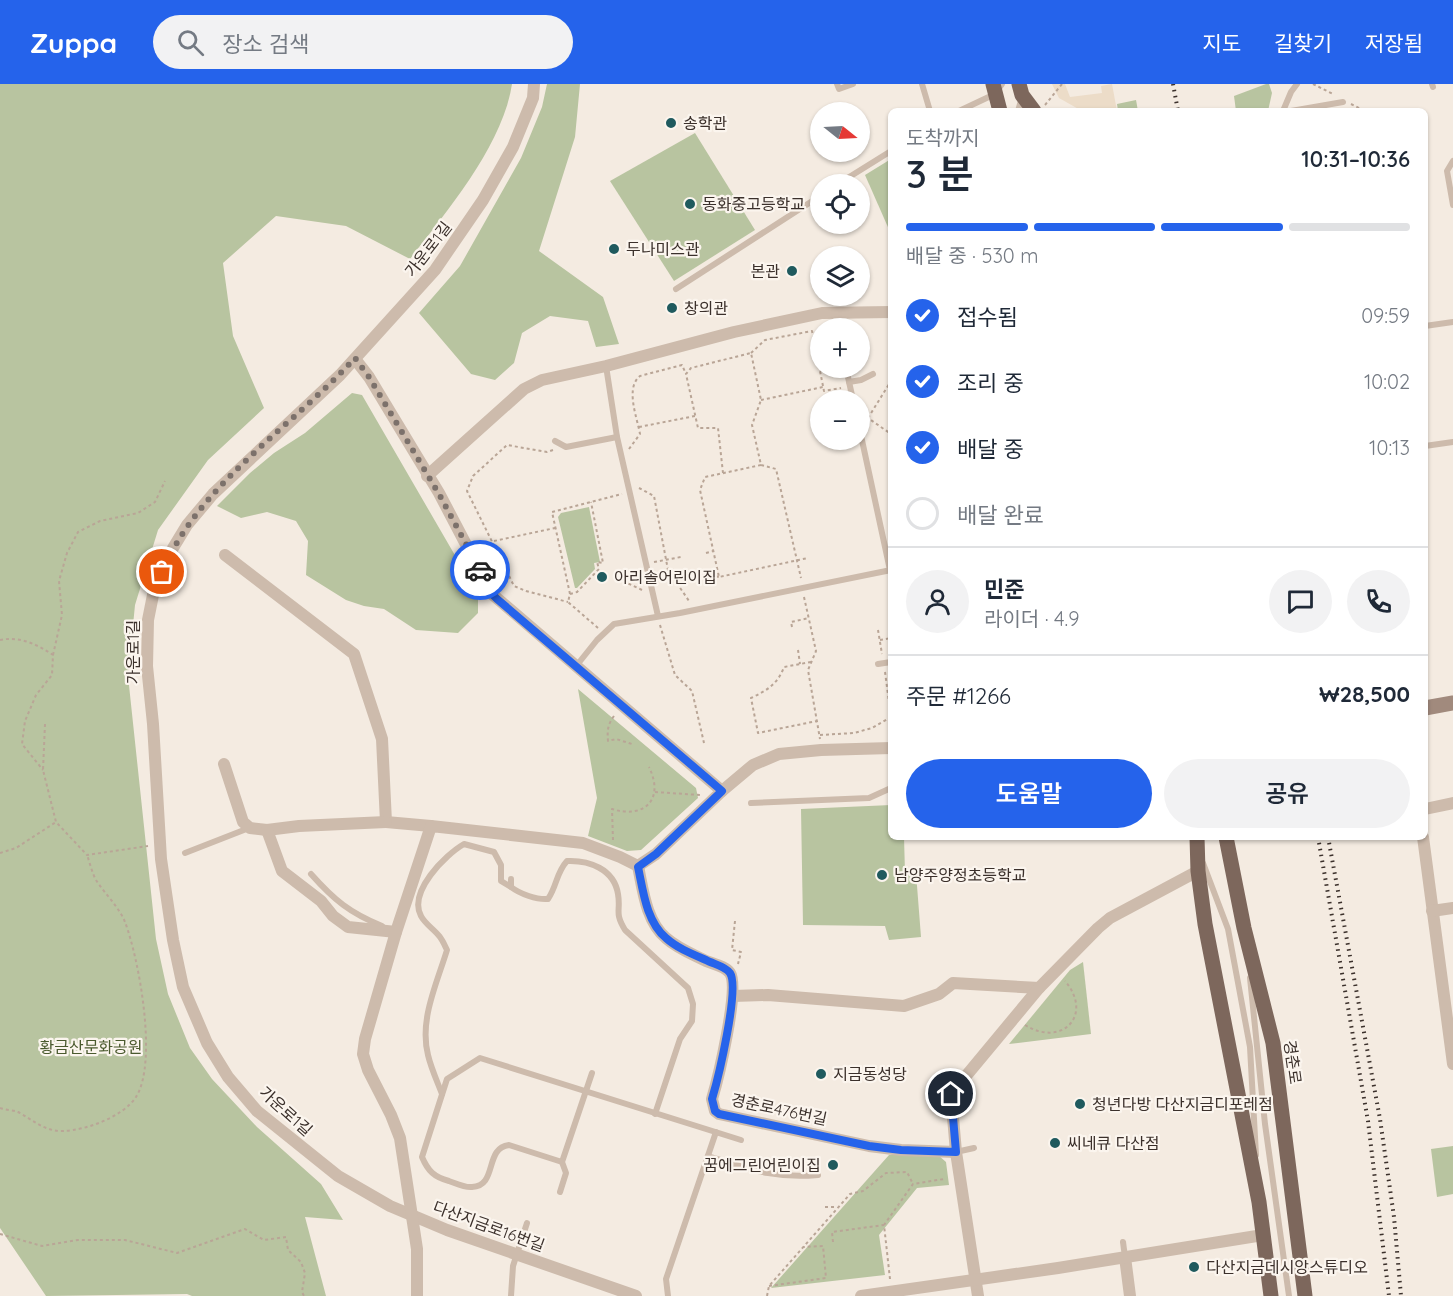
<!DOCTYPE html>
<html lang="ko">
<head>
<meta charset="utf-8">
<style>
  :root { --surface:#fff; --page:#f2f2f3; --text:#1f2937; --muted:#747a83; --line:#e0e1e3; --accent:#2563eb }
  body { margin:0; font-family:Quicksand,"Noto Sans KR",sans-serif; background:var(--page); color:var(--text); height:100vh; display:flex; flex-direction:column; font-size:22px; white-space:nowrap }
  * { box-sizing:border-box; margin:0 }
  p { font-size:20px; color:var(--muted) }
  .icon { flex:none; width:33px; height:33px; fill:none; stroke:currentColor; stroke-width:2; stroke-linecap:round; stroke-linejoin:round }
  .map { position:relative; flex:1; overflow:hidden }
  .drawer { position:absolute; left:888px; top:24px; width:540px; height:732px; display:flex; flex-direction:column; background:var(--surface); border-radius:9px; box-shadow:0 2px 4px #0004 }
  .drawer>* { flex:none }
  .needle { width:39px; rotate:108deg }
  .buttons { position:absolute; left:810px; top:18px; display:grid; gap:12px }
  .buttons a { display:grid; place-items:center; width:60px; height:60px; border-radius:50%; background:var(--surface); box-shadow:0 2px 4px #0004; font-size:30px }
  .pin { position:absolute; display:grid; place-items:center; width:51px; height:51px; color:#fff; margin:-26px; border:3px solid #fff; border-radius:50%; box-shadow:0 2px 6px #0007 }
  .courier { position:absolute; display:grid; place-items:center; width:60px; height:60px; margin:-30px; border:4px solid #2563eb; border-radius:50%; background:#fff; color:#222; box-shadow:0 2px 8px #0007 }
  .summary em { font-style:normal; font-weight:600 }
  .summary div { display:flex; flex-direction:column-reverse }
  .summary { display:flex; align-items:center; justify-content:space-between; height:102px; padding:0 18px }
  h1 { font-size:39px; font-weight:600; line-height:45px }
  .bar { display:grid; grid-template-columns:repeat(4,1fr); gap:9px 6px; align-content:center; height:72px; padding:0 18px }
  .bar i { height:8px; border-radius:4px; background:var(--line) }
  .bar .active { background:var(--accent) }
  .bar p { grid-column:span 4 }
  .line { display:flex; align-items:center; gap:15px; padding:0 18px; border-top:2px solid var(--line) }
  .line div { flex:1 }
  .round { display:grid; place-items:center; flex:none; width:63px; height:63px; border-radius:32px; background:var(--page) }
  ol { padding:0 18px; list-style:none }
  li { display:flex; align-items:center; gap:18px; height:66px }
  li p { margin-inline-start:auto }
  li .icon { padding:6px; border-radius:50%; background:var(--accent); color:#fff; stroke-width:4 }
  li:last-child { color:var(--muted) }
  li i { width:33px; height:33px; border:3px solid var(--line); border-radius:50% }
  .action { display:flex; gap:12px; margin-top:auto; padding:12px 18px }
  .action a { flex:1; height:69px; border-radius:36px; background:var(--accent); color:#fff; font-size:24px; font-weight:600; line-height:69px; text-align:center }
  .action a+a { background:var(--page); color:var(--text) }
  header { display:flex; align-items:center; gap:36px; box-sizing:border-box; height:84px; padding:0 30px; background:var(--accent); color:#fff }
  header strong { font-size:28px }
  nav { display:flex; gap:33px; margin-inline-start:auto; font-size:21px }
  .search { width:420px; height:54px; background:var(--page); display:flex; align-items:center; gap:15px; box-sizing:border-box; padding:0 21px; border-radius:33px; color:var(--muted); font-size:22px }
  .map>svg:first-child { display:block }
  .green { fill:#b8c4a0 }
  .plaza { fill:#ecdcc8 }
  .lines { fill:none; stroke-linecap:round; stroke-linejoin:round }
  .path { stroke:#b9a596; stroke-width:2; stroke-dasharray:3 3; stroke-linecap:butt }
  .lane { stroke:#cdbbac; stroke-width:6 }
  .street { stroke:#cdbbac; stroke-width:12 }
  .secondary { stroke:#a18a7d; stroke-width:15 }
  .primary { stroke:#7d675c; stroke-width:15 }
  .rail { stroke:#3b302b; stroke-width:4; stroke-dasharray:1.5 4.5; stroke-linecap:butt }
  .done { stroke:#7c716b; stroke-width:6; stroke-dasharray:0 10.8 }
  .route { stroke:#2563eb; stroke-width:8 }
  .poi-dot { fill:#1f5a5e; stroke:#fbf5ee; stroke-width:2 }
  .labels { text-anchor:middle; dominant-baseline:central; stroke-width:4.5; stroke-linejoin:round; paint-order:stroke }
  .poi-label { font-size:16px; fill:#3b302b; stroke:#fbf5ee; text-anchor:start }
  .street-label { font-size:16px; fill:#3b302b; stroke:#fbf5ee }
  .park-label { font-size:16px; fill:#4a5a2e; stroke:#fbf5ee }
</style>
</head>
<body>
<header>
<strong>Zuppa</strong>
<div class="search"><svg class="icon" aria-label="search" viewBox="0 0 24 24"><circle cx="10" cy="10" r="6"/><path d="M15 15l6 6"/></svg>장소 검색</div>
<nav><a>지도</a><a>길찾기</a><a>저장됨</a></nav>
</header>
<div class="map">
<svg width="1453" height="1212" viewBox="0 0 1453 1212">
  <rect width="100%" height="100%" fill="#f4ebe1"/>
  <!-- green -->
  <g class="green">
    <path d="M0 0H512C503 61 447 127 410 175L346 142 276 132 223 179 233 252 264 324 208 376 158 446 135 521 128 592 156 855 168 910 190 964 212 995 257 1043 321 1100 343 1136 305 1133 326 1212H192L187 1210 46 1212 0 1144Z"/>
    <polygon points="547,0 580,0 575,53 539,167 603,213 619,260 596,263 588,237 550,232 522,249 514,279 495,296 471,290 419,229 460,182 521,74 542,23"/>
    <polygon points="1266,0 1269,0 1272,9 1268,27 1236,27 1234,12"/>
    <polygon points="1136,16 1138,27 1118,27 1117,20"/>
    <polygon points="695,49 755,146 674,197 610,97"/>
    <polygon points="891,75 891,150 865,91"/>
    <polygon points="352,309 362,311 478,511 478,529 458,549 416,546 384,525 364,522 346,516 306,491 308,457 296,437 267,428 241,434 217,422 250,389 274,369 305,349"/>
    <polygon points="589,423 600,478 594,479 595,485 577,504 575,504 558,433 561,429"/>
    <polygon points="578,605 696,704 698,714 641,766 627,767 588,752 597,714"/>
    <polygon points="891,721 891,753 904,753 905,789 916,789 921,853 889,856 885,842 803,841 801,725"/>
    <polygon points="1083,878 1091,950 1009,960 1070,886"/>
    <polygon points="1453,1062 1453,1110 1437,1113 1431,1065"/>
    <polygon points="889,1071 938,1071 946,1078 949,1101 917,1104 879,1151 885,1191 771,1204"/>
  </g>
  <!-- plaza -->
  <polygon class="plaza" points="1052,0 1065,0 1070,13 1102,9 1101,2 1112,0 1117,27 1082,27 1059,14"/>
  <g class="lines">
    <!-- path -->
    <g class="path">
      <polyline points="1313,0 1333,10"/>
      <polyline points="1351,20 1365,27"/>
      <polyline points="1045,21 1062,0"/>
      <polyline points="751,269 765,256 812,247 824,307 841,304"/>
      <polyline points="761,316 823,303"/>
      <polyline points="868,334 891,297"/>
      <polyline points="860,336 868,334 891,350"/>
      <polyline points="639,343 695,332"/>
      <path d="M629 365 640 350C637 333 625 304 640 292L682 281 686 290"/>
      <polyline points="553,366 547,368 507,361 473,392 467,407 514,502 526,507 568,518"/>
      <polyline points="761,381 705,393 700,406 719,493 808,474"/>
      <polyline points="723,389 718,344 698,344 686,290 691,284 751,269 761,316 752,341 761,381 776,385 801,494"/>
      <polyline points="639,404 654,412 668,486 689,517"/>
      <polyline points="494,457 555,444"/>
      <polyline points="706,469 713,467"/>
      <polyline points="654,478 681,473"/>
      <polyline points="710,491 719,493"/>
      <polyline points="623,497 642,506"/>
      <polyline points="570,510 577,508 599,485 597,478 603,479 591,418"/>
      <polyline points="804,513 816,567 808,586 820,655"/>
      <polyline points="660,541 675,591 692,607 704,659"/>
      <polyline points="792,543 791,538 809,534"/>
      <polyline points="598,544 568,518 570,510 552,428 622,410"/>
      <polyline points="878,546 882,570"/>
      <path d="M0 556C19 552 37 560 53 571L52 591 36 611 25 637 22 660 43 686"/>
      <polyline points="880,556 891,554"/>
      <polyline points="798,566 800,580"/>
      <polyline points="53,571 62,531 59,497 67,469 78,448 100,437 138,429 155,418 165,397"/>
      <path d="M811 578 784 583C778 600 766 607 751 614L758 649 817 637"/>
      <polyline points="885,588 891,633"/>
      <path d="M614 632C608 640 607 646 608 657L616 655 632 660"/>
      <polyline points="45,640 43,686 56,738 87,771 148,762"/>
      <polyline points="820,651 854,649 872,644 891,633"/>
      <polyline points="655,708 700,711"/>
      <path d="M613 756 612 725C644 735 665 716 649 683"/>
      <polyline points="0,769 16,764 56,738"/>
      <polyline points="735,837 732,866 741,868 738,880"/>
      <path d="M1025 941C1062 964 1094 931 1065 897"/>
      <path d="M0 1024C6 1026 13 1026 18 1028 33 1036 45 1048 64 1047 86 1046 123 1033 136 1013 158 978 139 875 125 838 119 823 105 810 96 796 92 789 90 779 87 771"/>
      <polyline points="825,1123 837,1123"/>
      <polyline points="0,1150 42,1162 78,1156 125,1156 177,1169 245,1145 264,1156 286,1153 288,1166 301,1178 305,1189 302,1208 304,1212"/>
      <polyline points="833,1158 832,1148 884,1141"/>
      <polyline points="890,1195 884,1141 913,1100 944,1095"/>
      <polyline points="769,1202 826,1194 823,1162 803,1163"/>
      <polyline points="767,1212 769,1202 850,1110 863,1107 886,1089 907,1088 913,1100"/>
    </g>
    <!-- lane -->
    <g class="lane">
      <polyline points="837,0 839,5 853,0"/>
      <polyline points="922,0 930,27"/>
      <polyline points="1432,0 1433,3"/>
      <polyline points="959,27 995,10 1002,0"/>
      <polyline points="1018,27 1022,13"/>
      <polyline points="1283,27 1291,8 1297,0"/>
      <polyline points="1291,27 1343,18"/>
      <polyline points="1453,77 1447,87 1453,121"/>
      <polyline points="838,100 891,67"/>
      <polyline points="676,205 820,112"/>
      <polyline points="1425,242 1453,238"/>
      <polyline points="840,244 841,227"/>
      <polyline points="606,282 617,353 658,532"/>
      <polyline points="846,284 853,316"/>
      <polyline points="849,298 861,296 873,290"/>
      <polyline points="860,347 890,486"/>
      <polyline points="555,357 566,363 617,353"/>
      <polyline points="1425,362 1453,358"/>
      <polyline points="878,580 891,578"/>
      <polyline points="577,581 597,556 614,540 680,529 891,486"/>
      <polyline points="751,719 869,714 891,704"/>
      <polyline points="185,769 249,744"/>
      <polyline points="1203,779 1228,845 1250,963 1256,1071"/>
      <path d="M311 790C334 816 350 829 382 842"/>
      <path d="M511 795V803C520 810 537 816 548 815 557 802 556 789 567 777 589 776 614 785 618 810 621 827 614 828 625 846L688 904 693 920 692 937 680 955 655 1030"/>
      <polyline points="1250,894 1265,1040 1289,1212"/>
      <path d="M442 1010C437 997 431 984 428 971 419 936 437 899 447 866 445 862 443 857 440 853 435 846 425 840 421 832 408 808 445 771 464 760L494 768 501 781V797L511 803"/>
      <polyline points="956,1068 974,1064"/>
      <path d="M708 1072C750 1085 773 1095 818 1091"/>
      <path d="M562 1078 509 1061C484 1064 498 1102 472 1103 465 1104 455 1099 449 1097 434 1093 428 1087 422 1073L447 995 480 974 741 1056"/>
      <polyline points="560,1108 566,1089 562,1078 592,989"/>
      <polyline points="1123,1158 1125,1173"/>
      <polyline points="511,1212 513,1182 527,1139"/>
      <polyline points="668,1212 666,1195 716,1048"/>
    </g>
    <!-- street -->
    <g class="street">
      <polyline points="534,0 533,14 513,63 483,116 435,186 340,291 213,410 187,441 170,469 154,506 148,536 147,582 153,640 161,775 173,856 183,903 207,959 228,993 257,1027 338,1092 390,1122 447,1146 636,1212"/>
      <polyline points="355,275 369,293 439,409 492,510 722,707"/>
      <polyline points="427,392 524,305 542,296 606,282 734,248 822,229 891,228"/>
      <polyline points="225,471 354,570 382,655 386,738 431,742"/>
      <polyline points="224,680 243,738 250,744 267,746 299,742 386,738"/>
      <polyline points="1425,725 1453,719"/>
      <polyline points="267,746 282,787 321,817 333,832 348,843 396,848"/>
      <polyline points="1423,753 1453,980"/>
      <polyline points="638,782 656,770 722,707 753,681 779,670 821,666 891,664"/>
      <polyline points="1432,827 1453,824"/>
      <polyline points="733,912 768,911 904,922 939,910 953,899 1039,904"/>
      <polyline points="956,1068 978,1212"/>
      <polyline points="1125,1173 1130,1212"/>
      <path d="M417 1212V1165L400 1054 391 1031 368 986 363 970 365 955 396 848 431 742 583 759 620 773 638 782C643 806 646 837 666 854 677 864 692 870 706 877 713 880 725 882 730 889 740 904 718 995 712 1015L715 1027 719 1030 869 1062 901 1066 956 1068 951 1010 1039 904 1098 844 1110 834 1198 787"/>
      <polyline points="861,1212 1058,1184 1263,1151"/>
    </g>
    <!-- secondary -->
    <polyline class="secondary" points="1425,624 1453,619"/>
    <!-- primary -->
    <g class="primary">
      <polyline points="993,0 1000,27"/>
      <polyline points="1019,0 1022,11 1034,27"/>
      <polyline points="1197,753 1198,787 1205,840 1259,1118 1271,1212"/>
      <polyline points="1226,753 1244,844 1273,959 1305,1212"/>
    </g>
    <!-- rail -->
    <g class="rail">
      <polyline points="1173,0 1178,27"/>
      <polyline points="1318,753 1368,1037 1389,1212"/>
      <polyline points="1328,753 1380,1035 1394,1133 1401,1212"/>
    </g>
  </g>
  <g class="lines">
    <!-- done -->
    <path class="done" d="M162 488C199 400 292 343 355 274L369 293 439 410 480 486"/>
    <!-- route -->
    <path class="route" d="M480 486 492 510 497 515 722 707 656 770 638 783C643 806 646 837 666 854 677 864 692 870 706 876 713 880 725 882 730 889 740 904 718 995 712 1015L715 1027 719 1030 869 1062 901 1066 956 1068 951 1010"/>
  </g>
  <!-- markers -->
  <g class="poi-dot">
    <circle cx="671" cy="39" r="6"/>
    <circle cx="690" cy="120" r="6"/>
    <circle cx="614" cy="165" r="6"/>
    <circle cx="792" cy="187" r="6"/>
    <circle cx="672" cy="224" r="6"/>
    <circle cx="602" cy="493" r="6"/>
    <circle cx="882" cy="791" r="6"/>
    <circle cx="821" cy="990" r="6"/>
    <circle cx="1080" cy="1020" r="6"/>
    <circle cx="1055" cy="1059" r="6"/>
    <circle cx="833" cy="1081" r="6"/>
    <circle cx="1194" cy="1183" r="6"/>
  </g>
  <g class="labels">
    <!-- poi labels -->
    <g class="poi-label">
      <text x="683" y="39">송학관</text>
      <text x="702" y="120">동화중고등학교</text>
      <text x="626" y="165">두나미스관</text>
      <text x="780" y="187" text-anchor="end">본관</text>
      <text x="684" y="224">창의관</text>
      <text x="614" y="493">아리솔어린이집</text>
      <text x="894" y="791">남양주양정초등학교</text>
      <text x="833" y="990">지금동성당</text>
      <text x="1092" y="1020">청년다방 다산지금디포레점</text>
      <text x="1067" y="1059">씨네큐 다산점</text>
      <text x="821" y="1081" text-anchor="end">꿈에그린어린이집</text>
      <text x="1206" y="1183">다산지금데시앙스튜디오</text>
    </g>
    <!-- street labels -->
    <g class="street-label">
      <text transform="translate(428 165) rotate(-52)">가운로1길</text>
      <text transform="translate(133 568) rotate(-90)">가운로1길</text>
      <text transform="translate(1293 978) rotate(82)">경춘로</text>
      <text transform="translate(779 1025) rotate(12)">경춘로476번길</text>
      <text transform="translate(286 1027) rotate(42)">가운로1길</text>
      <text transform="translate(489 1142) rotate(20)">다산지금로16번길</text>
    </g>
    <!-- park labels -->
    <g class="park-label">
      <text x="91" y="963">황금산문화공원</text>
    </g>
  </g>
</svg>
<div class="buttons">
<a><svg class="needle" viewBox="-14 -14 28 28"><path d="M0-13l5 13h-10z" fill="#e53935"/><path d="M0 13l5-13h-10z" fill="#747a83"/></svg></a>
<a><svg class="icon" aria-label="locate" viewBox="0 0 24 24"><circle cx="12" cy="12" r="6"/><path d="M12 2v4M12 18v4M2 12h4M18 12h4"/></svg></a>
<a><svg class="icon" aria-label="layers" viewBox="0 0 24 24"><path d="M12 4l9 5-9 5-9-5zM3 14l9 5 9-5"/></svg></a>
<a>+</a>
<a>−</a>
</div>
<div class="pin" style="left:162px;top:488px;background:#ea580c"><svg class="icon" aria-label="bag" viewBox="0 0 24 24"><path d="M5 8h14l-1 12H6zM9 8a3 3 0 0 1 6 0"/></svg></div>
<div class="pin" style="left:951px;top:1010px;background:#1f2937"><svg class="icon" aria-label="home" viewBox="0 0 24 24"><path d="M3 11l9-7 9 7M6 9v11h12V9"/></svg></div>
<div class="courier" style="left:480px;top:486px"><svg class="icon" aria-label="car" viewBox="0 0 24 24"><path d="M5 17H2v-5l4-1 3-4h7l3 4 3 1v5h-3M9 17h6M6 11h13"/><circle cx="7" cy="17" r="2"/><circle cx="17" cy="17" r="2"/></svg></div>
<section class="drawer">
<div class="summary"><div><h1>3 분</h1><p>도착까지</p></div><em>10:31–10:36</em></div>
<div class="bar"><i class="active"></i><i class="active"></i><i class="active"></i><i></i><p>배달 중 · 530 m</p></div>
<ol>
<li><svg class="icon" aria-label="check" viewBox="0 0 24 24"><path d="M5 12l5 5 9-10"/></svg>접수됨<p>09:59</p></li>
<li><svg class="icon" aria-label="check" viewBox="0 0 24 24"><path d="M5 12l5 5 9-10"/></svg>조리 중<p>10:02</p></li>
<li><svg class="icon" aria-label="check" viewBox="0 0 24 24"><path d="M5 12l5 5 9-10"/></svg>배달 중<p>10:13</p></li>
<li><i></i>배달 완료</li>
</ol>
<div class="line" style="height:108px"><a class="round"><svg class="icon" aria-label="person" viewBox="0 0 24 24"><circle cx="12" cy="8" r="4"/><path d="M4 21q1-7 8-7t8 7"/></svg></a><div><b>민준</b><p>라이더 · 4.9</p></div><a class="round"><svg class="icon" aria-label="chat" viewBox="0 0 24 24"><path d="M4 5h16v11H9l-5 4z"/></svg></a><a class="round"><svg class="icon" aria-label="phone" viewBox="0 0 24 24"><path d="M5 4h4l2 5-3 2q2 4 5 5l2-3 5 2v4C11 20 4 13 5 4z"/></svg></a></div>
<div class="line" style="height:78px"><div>주문 #1266</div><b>₩28,500</b></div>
<div class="action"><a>도움말</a><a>공유</a></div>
</section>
</div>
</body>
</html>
